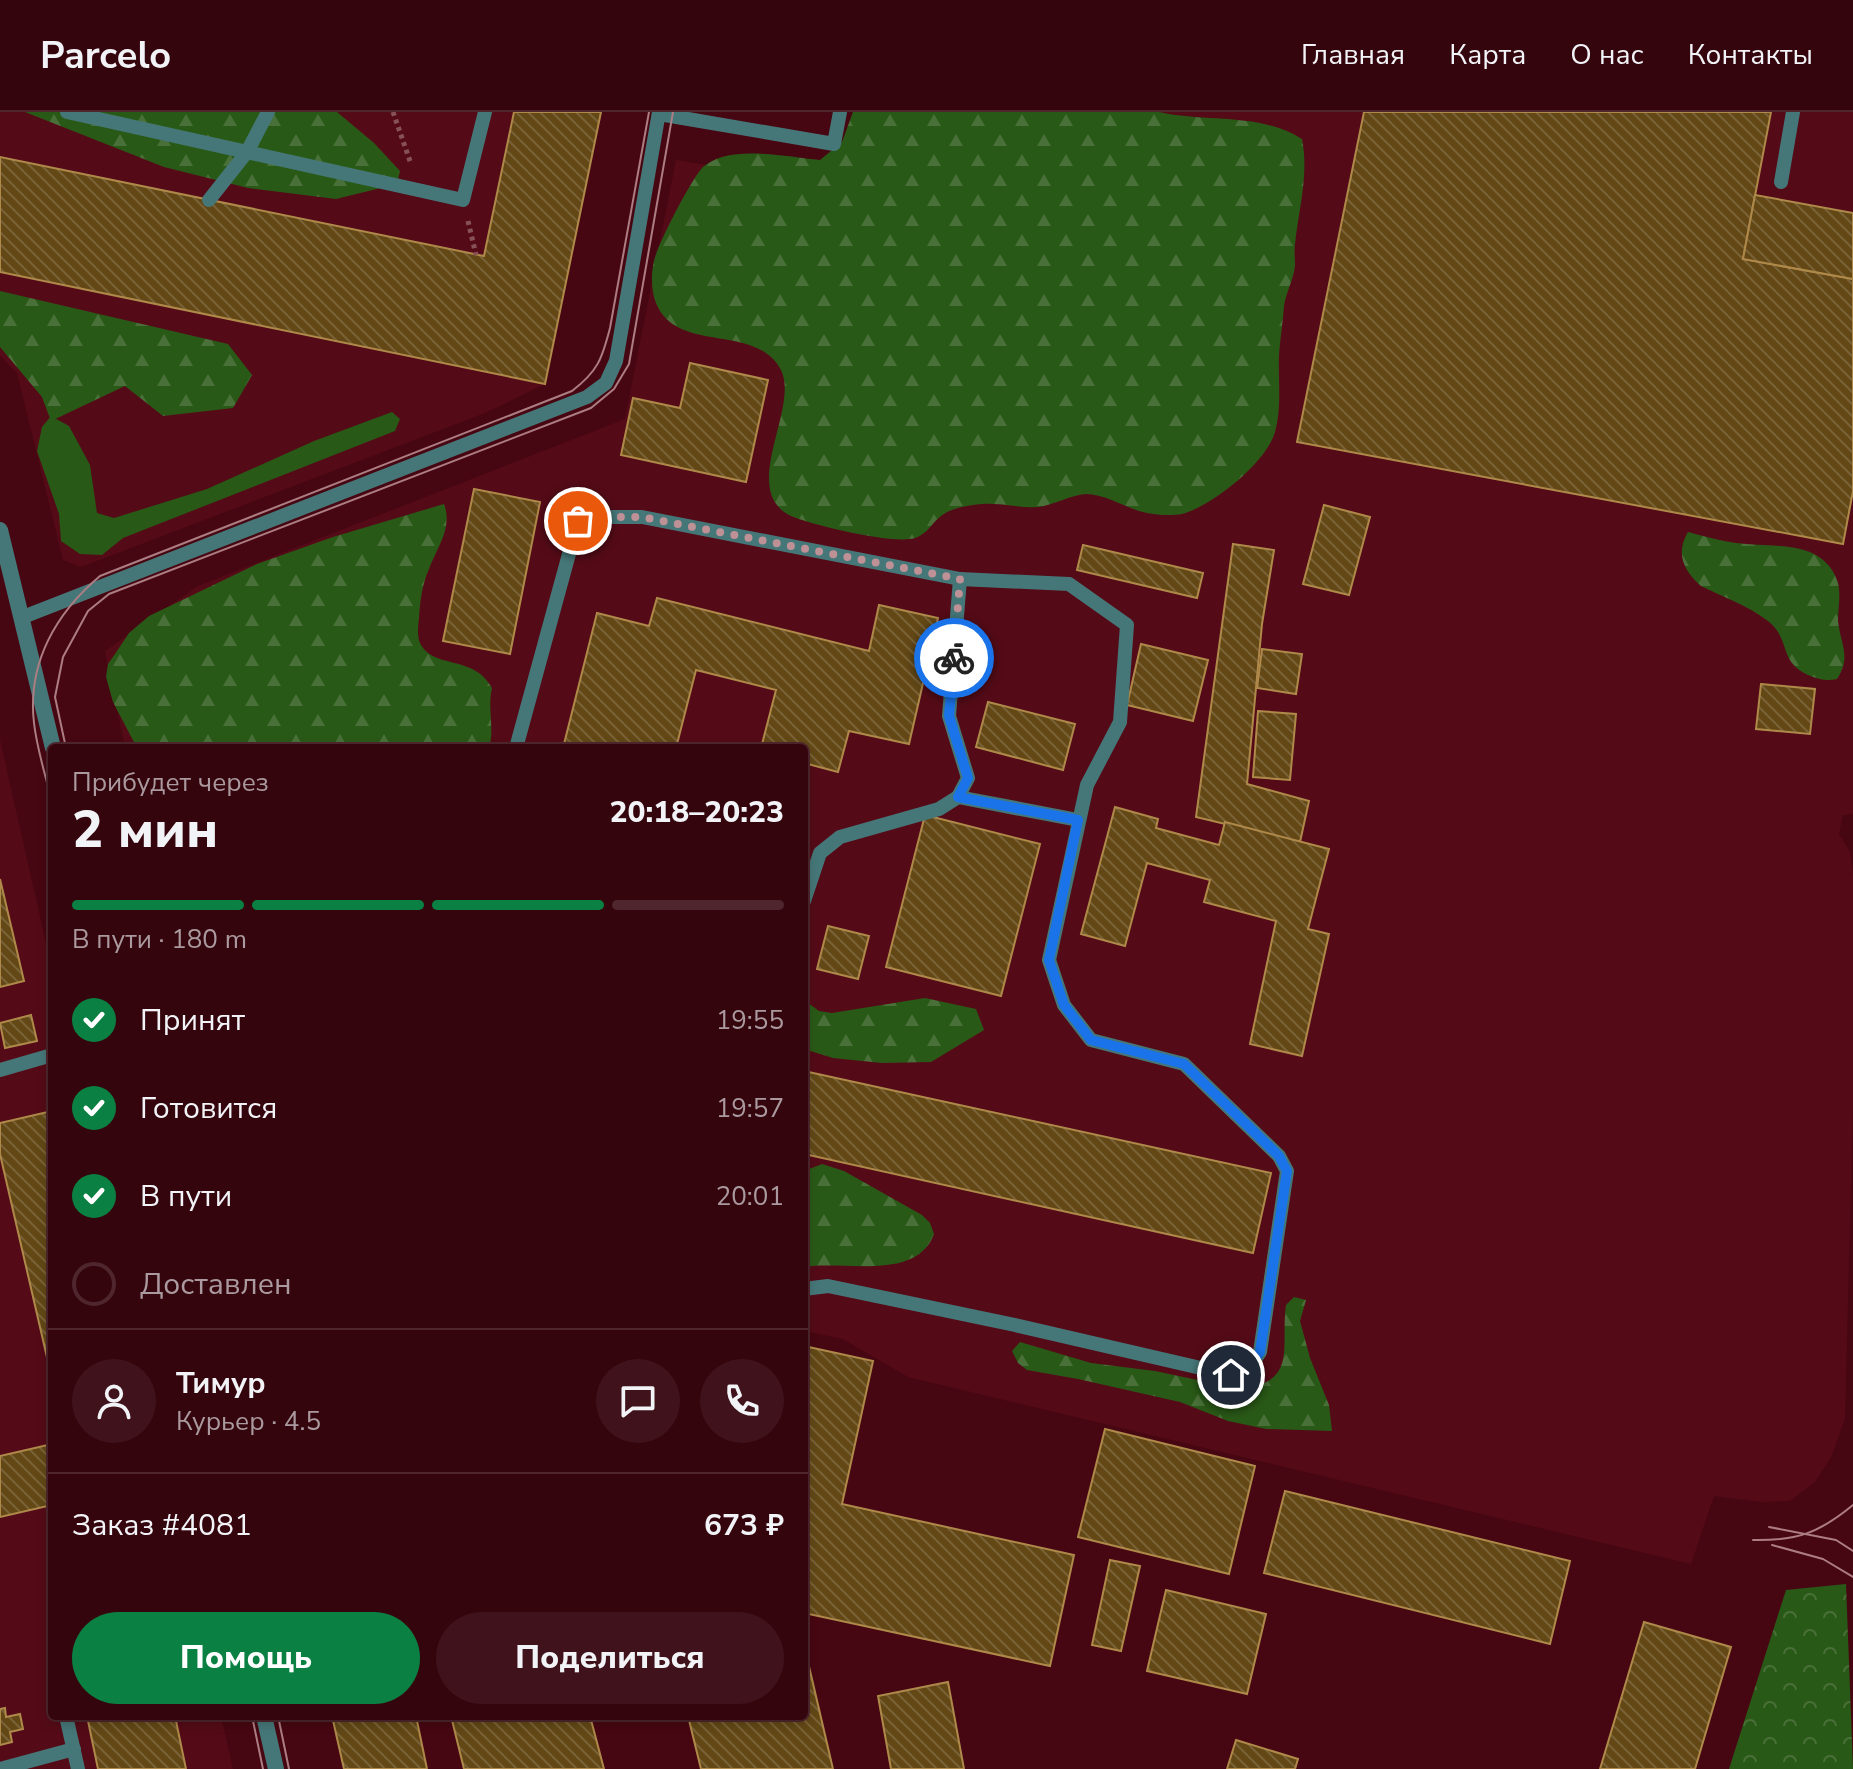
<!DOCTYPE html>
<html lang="ru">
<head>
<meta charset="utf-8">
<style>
  :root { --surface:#35050e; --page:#40131c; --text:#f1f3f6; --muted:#aa999e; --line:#4f262e; --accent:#0b8043 }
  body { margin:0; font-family:"Nunito Sans",sans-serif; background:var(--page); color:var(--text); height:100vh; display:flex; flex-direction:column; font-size:30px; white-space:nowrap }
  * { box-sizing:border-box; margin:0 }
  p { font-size:26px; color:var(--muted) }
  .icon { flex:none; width:44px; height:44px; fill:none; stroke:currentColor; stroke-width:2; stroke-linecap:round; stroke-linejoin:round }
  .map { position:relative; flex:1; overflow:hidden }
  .panel { position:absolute; left:48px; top:632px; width:760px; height:976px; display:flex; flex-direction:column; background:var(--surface); border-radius:8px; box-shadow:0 4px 12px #0003,0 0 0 2px var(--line) }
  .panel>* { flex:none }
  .pin { position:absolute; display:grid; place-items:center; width:68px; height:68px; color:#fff; margin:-34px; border:4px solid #fff; border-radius:50%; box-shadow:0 2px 8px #0007 }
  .courier { position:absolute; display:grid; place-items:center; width:80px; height:80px; margin:-40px; border:6px solid #1a73e8; border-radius:50%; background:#fff; color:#222; box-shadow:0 2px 10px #0007 }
  .summary em { font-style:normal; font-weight:800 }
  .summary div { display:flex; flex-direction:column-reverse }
  .summary { display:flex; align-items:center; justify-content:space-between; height:136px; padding:0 24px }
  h1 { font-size:52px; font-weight:800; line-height:60px }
  .bar { display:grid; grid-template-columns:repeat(4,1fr); gap:12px 8px; align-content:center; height:96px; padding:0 24px }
  .bar i { height:10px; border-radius:6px; background:var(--line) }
  .bar .selected { background:var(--accent) }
  .bar p { grid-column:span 4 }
  .line { display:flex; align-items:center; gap:20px; padding:0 24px; border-top:2px solid var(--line) }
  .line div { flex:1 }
  .round { display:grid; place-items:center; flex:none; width:84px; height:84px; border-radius:42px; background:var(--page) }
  ol { padding:0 24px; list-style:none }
  li { display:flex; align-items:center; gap:24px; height:88px }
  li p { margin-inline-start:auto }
  li .icon { padding:8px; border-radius:50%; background:var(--accent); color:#fff; stroke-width:4 }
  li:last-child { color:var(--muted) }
  li i { width:44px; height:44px; border:4px solid var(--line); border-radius:50% }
  .cta { display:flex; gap:16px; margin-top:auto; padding:16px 24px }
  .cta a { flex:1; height:92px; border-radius:48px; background:var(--accent); color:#fff; font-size:32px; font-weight:800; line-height:92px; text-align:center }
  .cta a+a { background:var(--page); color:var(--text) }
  header { display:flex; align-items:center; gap:48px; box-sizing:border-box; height:112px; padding:0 40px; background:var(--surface); border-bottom:2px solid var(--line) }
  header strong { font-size:38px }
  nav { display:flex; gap:44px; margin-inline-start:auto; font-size:28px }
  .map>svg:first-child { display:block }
  .built { fill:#540b17 }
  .grass { fill:#295917 }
  .forest { fill:url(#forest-firs) }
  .park { fill:url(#park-crowns) }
  .building { fill:url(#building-back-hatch); stroke:#af894a; stroke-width:2 }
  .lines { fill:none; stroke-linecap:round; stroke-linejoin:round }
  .path { stroke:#875158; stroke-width:5; stroke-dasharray:4 4; stroke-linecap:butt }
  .service { stroke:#467778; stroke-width:14 }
  .minor { stroke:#467778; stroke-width:16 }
  .tram { stroke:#ac7d82; stroke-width:2 }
  .done { stroke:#bd9195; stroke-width:8; stroke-dasharray:0 14.4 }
  .route { stroke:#1a73e8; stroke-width:10 }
</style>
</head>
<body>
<header>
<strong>Parcelo</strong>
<nav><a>Главная</a><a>Карта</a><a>О нас</a><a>Контакты</a></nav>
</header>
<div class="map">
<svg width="1853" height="1657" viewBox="0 0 1853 1657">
  <defs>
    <pattern id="forest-firs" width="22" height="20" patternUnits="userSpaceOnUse" patternTransform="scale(2)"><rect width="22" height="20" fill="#295917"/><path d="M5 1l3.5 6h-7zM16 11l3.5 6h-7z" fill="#497038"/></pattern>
    <pattern id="park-crowns" width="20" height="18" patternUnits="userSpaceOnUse" patternTransform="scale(2)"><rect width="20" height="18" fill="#295917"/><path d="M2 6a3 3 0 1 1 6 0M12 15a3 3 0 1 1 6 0" fill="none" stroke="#497038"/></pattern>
    <pattern id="building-back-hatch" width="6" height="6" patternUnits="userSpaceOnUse" patternTransform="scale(2)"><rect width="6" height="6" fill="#634816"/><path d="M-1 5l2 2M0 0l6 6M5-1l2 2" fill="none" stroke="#7a6237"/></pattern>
  </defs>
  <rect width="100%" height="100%" fill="#470712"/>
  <!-- built -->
  <g class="built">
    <polygon points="0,0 601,0 545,272 485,301 81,455 63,448 17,261 0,244"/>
    <polygon points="858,0 1853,0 1853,702 1843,703 1839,722 1850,740 1853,762 1853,990 1845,1307 1831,1345 1815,1370 1790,1389 1762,1390 1714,1384 1691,1452 908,1265 843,1227 804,1219 804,636 125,636 105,539 198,474 625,307 676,48 842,76"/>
    <polygon points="0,628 52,858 52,1604 221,1604 233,1657 0,1657"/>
  </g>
  <!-- grass -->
  <polygon class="grass" points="392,300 400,307 395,319 123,426 102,443 80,442 61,429 59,402 37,339 42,315 51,304 69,314 90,353 97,401 114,406 207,377 314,329"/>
  <!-- forest -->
  <g class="forest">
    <polygon points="25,0 337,0 374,31 400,59 397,72 336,87 248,76 164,55"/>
    <path d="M853 0H1159C1208 11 1259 0 1302 27 1309 62 1299 96 1295 132 1294 139 1295 146 1295 153 1294 167 1286 180 1284 194 1283 210 1280 227 1279 243 1278 269 1282 294 1275 320 1266 351 1212 394 1182 402 1171 404 1157 403 1147 401 1127 397 1106 382 1086 382 1070 383 1054 393 1038 395 1019 396 1001 391 982 392 969 393 951 396 941 404 932 411 927 422 915 426 894 433 812 413 791 404 738 379 800 296 781 258 756 210 677 243 656 191 651 179 651 161 654 149 657 133 692 66 703 55 708 51 715 47 722 45 752 37 789 45 820 48L842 30Z"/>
    <polygon points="0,179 228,232 252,263 233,296 163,304 125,274 51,309 42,285 0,235"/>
    <path d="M444 392C453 416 437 435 429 457 422 472 420 490 419 506 418 514 417 524 420 531 433 558 474 542 492 576 487 597 495 616 489 636H137L113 590 106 565 108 552 115 542 129 521 149 504 257 452 333 425Z"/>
    <path d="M1688 420C1704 424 1720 429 1736 431 1772 436 1824 426 1838 471 1841 484 1838 496 1838 508 1840 532 1852 544 1837 567 1827 569 1822 568 1813 565 1776 551 1793 529 1768 509 1749 494 1723 485 1701 474 1684 459 1675 442 1688 420Z"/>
    <polygon points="925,886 976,897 984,918 931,950 882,951 833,946 804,937 804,888 819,899 832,901"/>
    <path d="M822 1052 844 1059 922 1103 930 1111 934 1122C916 1170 844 1148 804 1155V1059Z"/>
    <path d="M1294 1185 1306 1188 1300 1209 1310 1246 1329 1293 1332 1319 1266 1317 1228 1309 1180 1290 1078 1267 1027 1258 1018 1251 1012 1239 1020 1230 1091 1251 1155 1259 1240 1277C1299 1270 1280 1235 1286 1193Z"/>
  </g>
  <!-- park -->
  <polygon class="park" points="1846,1472 1853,1657 1729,1657 1786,1478"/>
  <!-- building -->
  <g class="building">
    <polygon points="514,0 601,0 545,272 0,160 0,45 484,144"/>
    <polygon points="1364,0 1771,0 1743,147 1853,167 1853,379 1843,432 1297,330"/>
    <polygon points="1755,83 1853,101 1853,167 1743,147"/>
    <polygon points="690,251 768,268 746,370 621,343 633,286 680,296"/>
    <polygon points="474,377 540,390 510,542 443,529"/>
    <polygon points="1324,393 1370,405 1349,483 1303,472"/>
    <polygon points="1233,432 1274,438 1262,512 1247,672 1309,689 1300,730 1196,705"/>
    <polygon points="1083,433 1203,461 1197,486 1077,458"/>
    <polygon points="657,486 869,539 879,493 938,506 909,632 849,619 838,660 804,651 804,636 761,636 776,578 696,558 676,636 563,636 597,501 649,514"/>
    <polygon points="1141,532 1208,548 1193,609 1127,593"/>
    <polygon points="1262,537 1302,542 1296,582 1257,576"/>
    <polygon points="1761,572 1815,577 1810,622 1756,617"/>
    <polygon points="988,590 1075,612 1063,658 976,635"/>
    <polygon points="1258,599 1296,602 1290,668 1253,665"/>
    <polygon points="1115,695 1158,707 1156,716 1219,733 1225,710 1329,737 1308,817 1329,822 1302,944 1250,932 1276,809 1204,790 1210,768 1147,751 1125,834 1081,822"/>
    <polygon points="925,703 1040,732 1001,884 886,855"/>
    <polygon points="0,767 24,869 0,875"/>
    <polygon points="828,814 869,824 858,867 817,857"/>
    <polygon points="31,903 37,929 5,936 0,911"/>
    <polygon points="804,959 1271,1061 1253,1141 804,1042"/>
    <polygon points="52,999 52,1267 0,1042 0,1011"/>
    <polygon points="804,1234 873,1249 842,1392 1074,1443 1050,1554 804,1501"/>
    <polygon points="1105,1317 1255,1354 1229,1462 1078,1425"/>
    <polygon points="52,1332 52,1393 0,1405 0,1344"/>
    <polygon points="1285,1379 1570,1449 1550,1532 1264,1461"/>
    <polygon points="1110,1448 1140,1454 1121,1539 1092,1533"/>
    <polygon points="1166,1478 1266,1502 1247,1582 1147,1559"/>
    <polygon points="1644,1510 1731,1535 1695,1657 1600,1657"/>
    <polygon points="804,1533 833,1657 701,1657 688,1604 804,1604"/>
    <polygon points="948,1570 964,1657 891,1657 878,1584"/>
    <polygon points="5,1596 6,1605 20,1602 23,1617 10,1620 12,1630 0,1633 0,1597"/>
    <polygon points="87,1604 175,1604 186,1657 98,1657"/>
    <polygon points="332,1604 416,1604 427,1657 344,1657"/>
    <polygon points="451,1604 590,1604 604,1657 464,1657"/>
    <polygon points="1236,1628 1298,1647 1295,1657 1227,1657"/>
  </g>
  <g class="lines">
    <!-- path -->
    <g class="path">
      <polyline points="393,0 411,52"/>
      <polyline points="468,109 476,143"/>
    </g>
    <!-- service -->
    <g class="service">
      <polyline points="67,0 463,88 485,0"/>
      <polyline points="659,2 834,32 840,0"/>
      <polyline points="1781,70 1793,0"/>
      <polyline points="209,88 247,40 268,0"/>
      <polyline points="23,505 587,285 606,271 616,249 659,0"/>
      <polyline points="516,636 578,409 602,405 642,405 960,467 1069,472 1127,513 1120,610 1087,673 1049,848 1064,893 1091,928 1184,952 1279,1044 1287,1059 1260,1240 1249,1256 1231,1263 1015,1213 828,1174 804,1177"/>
      <polyline points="958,685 1078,708"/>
      <polyline points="804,789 820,741 840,725 939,697 958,685 968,666 949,604 960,467"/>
      <polyline points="0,958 52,943"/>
      <polyline points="66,1604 78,1657"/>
      <polyline points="0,1657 74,1637"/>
    </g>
    <!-- minor -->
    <g class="minor">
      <polyline points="0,418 53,636"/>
      <polyline points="264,1604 276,1657"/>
    </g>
    <!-- tram -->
    <g class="tram">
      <polyline points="66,636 55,585 63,545 88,499 109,482 591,296 614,277 629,252 673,0"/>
      <path d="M52 691C46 664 37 638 34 611 27 551 56 501 100 464L572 279C598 259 602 247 610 216L649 0"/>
      <polyline points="1769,1415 1836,1428 1853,1439"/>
      <path d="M1753 1428C1797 1429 1819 1421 1853 1393"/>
      <polyline points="1772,1433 1823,1447 1853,1465"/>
      <polyline points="252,1604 263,1657"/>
      <polyline points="278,1604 289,1657"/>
    </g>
  </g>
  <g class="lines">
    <!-- done -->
    <polyline class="done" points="578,409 602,405 642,405 960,467 954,546"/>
    <!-- route -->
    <polyline class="route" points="954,546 949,604 968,666 958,685 1078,708 1049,848 1064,893 1091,928 1184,952 1279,1044 1287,1059 1260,1240 1249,1256 1231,1263"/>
  </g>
</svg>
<div class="pin" style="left:578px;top:409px;background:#ea580c"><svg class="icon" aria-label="bag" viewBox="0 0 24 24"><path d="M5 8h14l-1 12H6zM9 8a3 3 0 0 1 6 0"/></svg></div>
<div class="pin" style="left:1231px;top:1263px;background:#1f2937"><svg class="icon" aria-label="home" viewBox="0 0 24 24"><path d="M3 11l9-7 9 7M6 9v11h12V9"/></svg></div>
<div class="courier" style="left:954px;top:546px"><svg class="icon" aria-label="bike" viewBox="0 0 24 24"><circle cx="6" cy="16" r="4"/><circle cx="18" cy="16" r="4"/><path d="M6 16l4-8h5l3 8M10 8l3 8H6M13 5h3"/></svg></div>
<section class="panel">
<div class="summary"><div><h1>2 мин</h1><p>Прибудет через</p></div><em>20:18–20:23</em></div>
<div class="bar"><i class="selected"></i><i class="selected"></i><i class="selected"></i><i></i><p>В пути · 180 m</p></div>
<ol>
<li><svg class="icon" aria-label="check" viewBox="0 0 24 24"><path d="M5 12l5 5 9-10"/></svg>Принят<p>19:55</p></li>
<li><svg class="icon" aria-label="check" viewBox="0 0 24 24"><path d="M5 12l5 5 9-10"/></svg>Готовится<p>19:57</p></li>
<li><svg class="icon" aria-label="check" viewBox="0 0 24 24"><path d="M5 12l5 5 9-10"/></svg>В пути<p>20:01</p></li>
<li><i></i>Доставлен</li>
</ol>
<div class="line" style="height:144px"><a class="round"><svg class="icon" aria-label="person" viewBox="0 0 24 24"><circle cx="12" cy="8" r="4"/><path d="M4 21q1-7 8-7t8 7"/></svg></a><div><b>Тимур</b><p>Курьер · 4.5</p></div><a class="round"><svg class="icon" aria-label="chat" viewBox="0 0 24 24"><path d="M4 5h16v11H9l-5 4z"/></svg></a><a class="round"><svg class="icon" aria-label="phone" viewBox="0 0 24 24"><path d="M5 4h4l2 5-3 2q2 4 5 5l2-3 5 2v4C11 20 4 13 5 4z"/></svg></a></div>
<div class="line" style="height:104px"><div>Заказ #4081</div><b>673 ₽</b></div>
<div class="cta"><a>Помощь</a><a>Поделиться</a></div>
</section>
</div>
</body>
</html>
